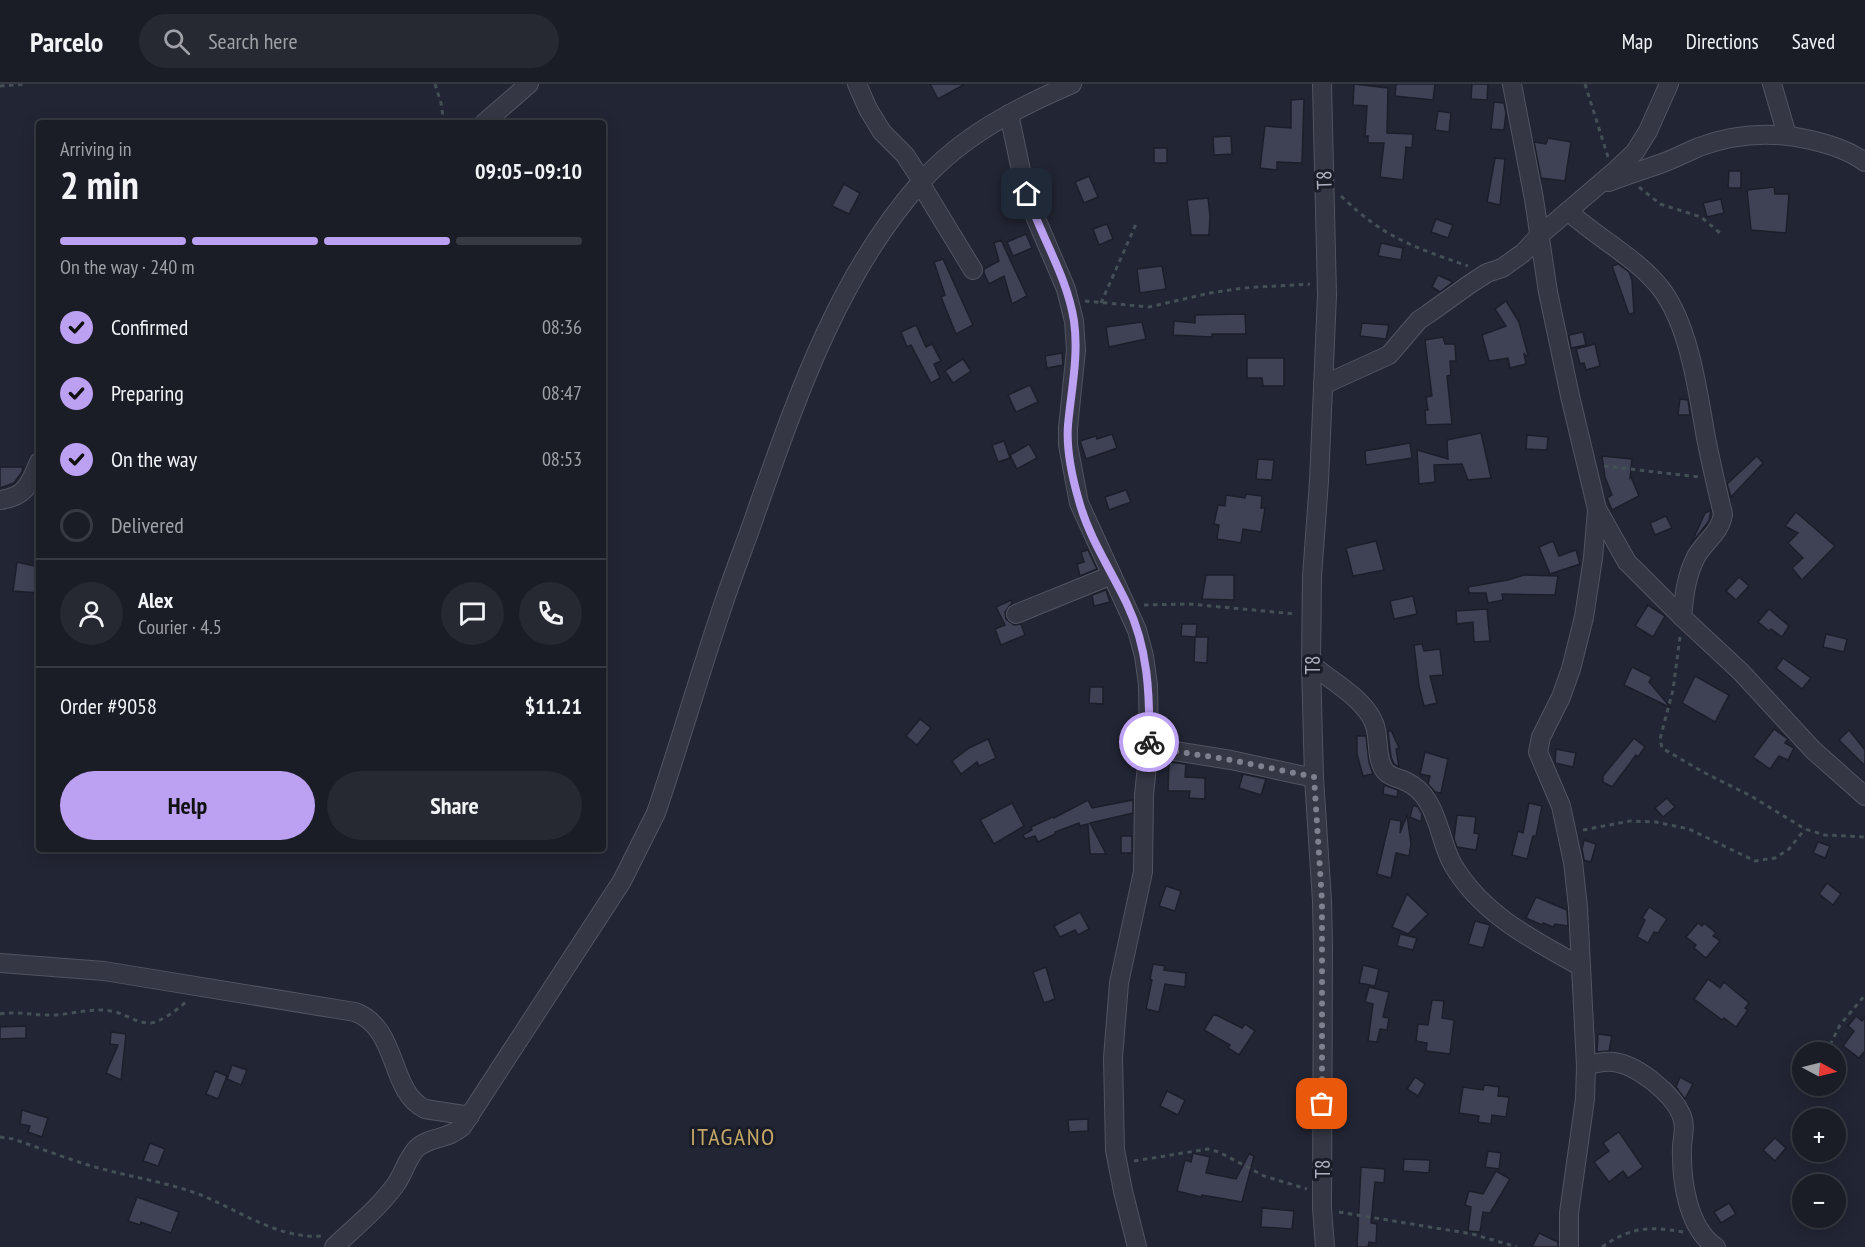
<!DOCTYPE html>
<html lang="en">
<head>
<meta charset="utf-8">
<style>
  :root { --surface:#1a1c26; --page:#272932; --text:#f1f3f6; --muted:#9fa1a7; --line:#383a43; --accent:#bca0f2 }
  body { margin:0; font-family:"PT Sans Narrow",sans-serif; background:var(--page); color:var(--text); height:100vh; display:flex; flex-direction:column; font-size:22px; white-space:nowrap }
  * { box-sizing:border-box; margin:0 }
  p { font-size:20px; color:var(--muted) }
  .icon { flex:none; width:33px; height:33px; fill:none; stroke:currentColor; stroke-width:2; stroke-linecap:round; stroke-linejoin:round }
  .map { position:relative; flex:1; overflow:hidden }
  .drawer { position:absolute; left:36px; top:36px; width:570px; height:732px; display:flex; flex-direction:column; background:var(--surface); border-radius:6px; box-shadow:0 3px 15px #0003,0 0 0 2px var(--line) }
  .drawer>* { flex:none }
  .needle { width:39px; rotate:97deg }
  .tools { position:absolute; left:1792px; top:958px; display:grid; gap:12px }
  .tools a { display:grid; place-items:center; width:54px; height:54px; border-radius:50%; background:var(--surface); box-shadow:0 3px 15px #0003,0 0 0 2px var(--line); font-size:30px }
  .pin { position:absolute; display:grid; place-items:center; width:51px; height:51px; color:#fff; margin:-26px; border-radius:12px; box-shadow:0 3px 9px #0006 }
  .courier { position:absolute; display:grid; place-items:center; width:60px; height:60px; margin:-30px; border:4px solid #bca0f2; border-radius:50%; background:#fff; color:#222; box-shadow:0 2px 8px #0007 }
  .head em { font-style:normal; font-weight:600 }
  .head div { display:flex; flex-direction:column-reverse }
  .head { display:flex; align-items:center; justify-content:space-between; height:102px; padding:0 24px }
  h1 { font-size:39px; font-weight:600; line-height:45px }
  .bar { display:grid; grid-template-columns:repeat(4,1fr); gap:9px 6px; align-content:center; height:72px; padding:0 24px }
  .bar i { height:8px; border-radius:4px; background:var(--line) }
  .bar .selected { background:var(--accent) }
  .bar p { grid-column:span 4 }
  .line { display:flex; align-items:center; gap:15px; padding:0 24px; border-top:2px solid var(--line) }
  .line div { flex:1 }
  .round { display:grid; place-items:center; flex:none; width:63px; height:63px; border-radius:32px; background:var(--page) }
  ol { padding:0 24px; list-style:none }
  li { display:flex; align-items:center; gap:18px; height:66px }
  li p { margin-inline-start:auto }
  li .icon { padding:6px; border-radius:50%; background:var(--accent); color:#111; stroke-width:4 }
  li:last-child { color:var(--muted) }
  li i { width:33px; height:33px; border:3px solid var(--line); border-radius:50% }
  .button { display:flex; gap:12px; margin-top:auto; padding:12px 24px }
  .button a { flex:1; height:69px; border-radius:36px; background:var(--accent); color:#111; font-size:24px; font-weight:600; line-height:69px; text-align:center }
  .button a+a { background:var(--page); color:var(--text) }
  header { display:flex; align-items:center; gap:36px; box-sizing:border-box; height:84px; padding:0 30px; background:var(--surface); border-bottom:2px solid var(--line) }
  header strong { font-size:28px }
  nav { display:flex; gap:33px; margin-inline-start:auto; font-size:21px }
  .search { width:420px; height:54px; background:var(--page); display:flex; align-items:center; gap:15px; box-sizing:border-box; padding:0 21px; border-radius:33px; color:var(--muted); font-size:22px }
  .map>svg:first-child { display:block }
  .building { fill:#3e4254; stroke:#1c1e2b; stroke-width:1.5 }
  .lines { fill:none; stroke-linecap:round; stroke-linejoin:round }
  .minor-casing { stroke:#525462; stroke-width:20 }
  .path { stroke:#454f56; stroke-width:3; stroke-dasharray:4.5 4.5; stroke-linecap:butt }
  .minor { stroke:#353744; stroke-width:18 }
  .done { stroke:#7e808f; stroke-width:6; stroke-dasharray:0 10.8 }
  .route { stroke:#bca0f2; stroke-width:8 }
  .labels { text-anchor:middle; dominant-baseline:central; stroke-width:6; stroke-linejoin:round; paint-order:stroke }
  .street-label { font-size:21px; fill:#afb1c1; stroke:#1a1d28 }
  .quarter-label { font-size:24px; letter-spacing:1.5px; fill:#c4a867; stroke:#1a1d28 }
</style>
</head>
<body>
<header>
<strong>Parcelo</strong>
<div class="search"><svg class="icon" aria-label="search" viewBox="0 0 24 24"><circle cx="10" cy="10" r="6"/><path d="M15 15l6 6"/></svg>Search here</div>
<nav><a>Map</a><a>Directions</a><a>Saved</a></nav>
</header>
<div class="map">
<svg width="1865" height="1163" viewBox="0 0 1865 1163">
  <rect width="100%" height="100%" fill="#222533"/>
  <!-- building -->
  <g class="building">
    <polygon points="930,0 965,0 938,15"/>
    <polygon points="1354,0 1388,4 1387,49 1413,50 1412,64 1406,63 1403,96 1380,93 1384,59 1368,59 1368,52 1365,52 1367,22 1353,21"/>
    <polygon points="1396,0 1435,0 1433,16 1395,12"/>
    <polygon points="1472,0 1488,0 1487,16 1471,15"/>
    <polygon points="1304,15 1302,79 1277,78 1277,86 1260,84 1265,42 1291,44 1291,16"/>
    <polygon points="1494,18 1504,19 1506,29 1504,46 1491,45"/>
    <polygon points="1438,27 1451,29 1449,48 1435,46"/>
    <polygon points="1231,52 1232,70 1214,71 1213,53"/>
    <polygon points="1548,54 1571,58 1565,97 1541,94 1534,58 1546,60"/>
    <rect x="1154" y="64" width="13" height="15"/>
    <polygon points="1495,74 1505,75 1500,121 1487,118"/>
    <polygon points="1729,87 1741,87 1741,104 1728,104"/>
    <polygon points="1089,92 1098,113 1084,119 1075,98"/>
    <polygon points="844,100 860,109 849,130 832,122"/>
    <polygon points="1774,103 1775,110 1789,110 1786,149 1751,146 1747,106"/>
    <polygon points="1208,114 1210,132 1209,151 1191,151 1187,116"/>
    <polygon points="1721,115 1724,129 1707,133 1703,119"/>
    <polygon points="1436,135 1453,141 1448,154 1431,148"/>
    <polygon points="1107,140 1113,155 1099,161 1093,145"/>
    <polygon points="1026,150 1032,164 1013,172 1007,158"/>
    <polygon points="1001,156 1027,212 1012,220 1004,192 989,200 984,189 984,185 999,177 994,159"/>
    <polygon points="1381,159 1403,164 1401,176 1378,172"/>
    <polygon points="943,175 973,241 956,250 941,213 945,211 934,178"/>
    <polygon points="1618,180 1629,188 1632,196 1634,229 1629,230 1612,182"/>
    <polygon points="1162,182 1166,205 1140,209 1137,185"/>
    <polygon points="1438,191 1453,198 1440,208 1432,203"/>
    <polygon points="1506,217 1519,238 1528,271 1526,272 1524,269 1526,280 1510,284 1508,274 1489,277 1482,251 1506,242 1495,225"/>
    <polygon points="1245,230 1246,250 1212,250 1212,253 1173,251 1174,237 1195,239 1195,231"/>
    <polygon points="1142,238 1146,255 1109,263 1106,243"/>
    <polygon points="1362,239 1389,241 1386,255 1360,252"/>
    <polygon points="916,241 926,263 932,260 941,277 934,280 940,294 931,299 911,261 907,263 901,248"/>
    <polygon points="1583,248 1586,261 1571,264 1569,251"/>
    <polygon points="1443,253 1445,260 1455,260 1456,277 1450,277 1451,291 1447,292 1452,340 1426,341 1425,326 1428,326 1426,313 1432,312 1425,256"/>
    <polygon points="1595,260 1600,282 1586,286 1584,279 1580,280 1576,265"/>
    <polygon points="1062,269 1063,281 1047,284 1045,272"/>
    <polygon points="1247,274 1284,274 1284,302 1263,302 1262,294 1247,294"/>
    <polygon points="963,275 971,287 953,299 945,287"/>
    <polygon points="1030,301 1038,318 1016,328 1008,311"/>
    <polygon points="1680,315 1688,316 1690,331 1678,331"/>
    <polygon points="1481,349 1491,394 1468,396 1462,380 1434,381 1435,398 1419,400 1417,366 1448,375 1447,356"/>
    <polygon points="1112,350 1117,364 1086,375 1080,357 1096,352 1097,355"/>
    <polygon points="1527,351 1548,353 1547,366 1526,365"/>
    <polygon points="1004,357 1010,374 998,378 992,361"/>
    <polygon points="1410,359 1412,374 1366,381 1365,367"/>
    <polygon points="1029,360 1037,374 1017,385 1010,371"/>
    <polygon points="1602,372 1632,375 1630,394 1631,393 1639,412 1612,426 1607,414 1612,411 1605,393"/>
    <polygon points="1757,372 1763,379 1731,413 1727,400"/>
    <polygon points="1258,375 1274,376 1272,396 1256,395"/>
    <polygon points="0,383 23,383 22,388 14,399 0,404"/>
    <polygon points="1126,406 1131,418 1109,426 1105,413"/>
    <polygon points="1246,410 1262,412 1261,424 1265,424 1261,448 1243,445 1241,459 1217,455 1219,441 1214,440 1218,421 1225,422 1226,411 1245,414"/>
    <polygon points="1711,426 1709,437 1691,460 1705,429"/>
    <polygon points="1796,428 1835,462 1802,496 1792,484 1803,474 1788,459 1798,449 1785,442"/>
    <polygon points="1666,432 1672,444 1655,451 1650,439"/>
    <polygon points="1376,457 1384,486 1353,492 1346,464"/>
    <polygon points="1553,457 1559,472 1576,466 1580,480 1550,490 1539,463"/>
    <polygon points="1088,466 1097,485 1080,492 1077,480 1084,478 1081,468"/>
    <polygon points="17,478 39,483 39,509 13,507"/>
    <polygon points="1206,491 1234,491 1234,516 1202,515"/>
    <polygon points="1524,491 1558,492 1555,511 1502,510 1503,516 1488,519 1486,509 1469,509 1468,503 1508,496"/>
    <polygon points="1739,493 1749,502 1736,516 1726,507"/>
    <polygon points="1106,506 1110,518 1094,522 1092,511"/>
    <polygon points="1413,512 1417,530 1394,535 1390,517"/>
    <polygon points="1011,516 1012,519 1005,528 1006,535 1014,541 1021,540 1025,551 1001,561 995,545 1005,541 996,523"/>
    <polygon points="1648,521 1665,532 1653,553 1635,542"/>
    <polygon points="1487,525 1490,557 1474,558 1473,538 1457,540 1456,527"/>
    <polygon points="1769,525 1789,542 1782,553 1771,545 1769,547 1758,538"/>
    <polygon points="1182,540 1197,540 1196,553 1181,552"/>
    <polygon points="1826,550 1847,555 1844,568 1823,563"/>
    <polygon points="1195,553 1208,553 1207,579 1194,578"/>
    <polygon points="1422,560 1424,567 1440,565 1443,591 1430,592 1437,619 1424,622 1419,602 1414,561"/>
    <polygon points="1783,574 1811,594 1802,605 1776,584"/>
    <polygon points="1632,583 1652,593 1649,598 1671,624 1624,601"/>
    <polygon points="1695,592 1729,611 1715,638 1682,619"/>
    <polygon points="1090,603 1103,603 1103,620 1089,619"/>
    <polygon points="920,635 931,644 917,661 906,652"/>
    <polygon points="1774,645 1788,655 1785,659 1794,664 1788,676 1779,672 1770,685 1753,673"/>
    <polygon points="1391,646 1399,664 1396,665 1399,683 1394,680 1391,673 1388,648"/>
    <polygon points="1849,646 1865,666 1865,682 1839,656"/>
    <polygon points="1357,652 1366,652 1369,678 1373,690 1363,692 1357,670"/>
    <polygon points="1634,654 1645,663 1638,673 1636,671 1612,703 1603,698 1603,692"/>
    <polygon points="988,655 996,674 979,682 977,678 961,690 952,677 969,664"/>
    <polygon points="1556,665 1576,669 1573,683 1555,679"/>
    <polygon points="1425,668 1448,675 1441,709 1435,708 1428,700 1430,692 1420,690"/>
    <polygon points="1169,678 1186,680 1185,693 1205,694 1205,715 1189,714 1190,707 1168,707"/>
    <polygon points="1243,690 1266,695 1261,711 1239,704"/>
    <polygon points="1384,701 1398,706 1397,713 1383,710"/>
    <polygon points="1667,714 1675,723 1663,733 1655,724"/>
    <polygon points="1088,716 1092,724 1133,716 1133,729 1090,739 1106,770 1090,770 1088,740 1080,742 1079,739 1055,748 1055,750 1038,758 1035,752 1025,755 1023,751 1032,746 1031,743 1053,733 1054,734"/>
    <polygon points="1012,719 1024,742 994,760 980,736"/>
    <polygon points="1529,719 1542,722 1536,752 1533,752 1527,775 1512,771 1518,747 1523,749"/>
    <polygon points="1413,721 1418,723 1422,730 1421,738 1410,733"/>
    <polygon points="1407,731 1411,760 1409,772 1396,769 1391,794 1377,790 1390,735 1401,737 1400,749"/>
    <polygon points="1457,731 1476,733 1474,749 1479,750 1476,766 1457,763 1454,755"/>
    <rect x="1121" y="752" width="11" height="17"/>
    <polygon points="1584,756 1596,760 1591,778 1584,776 1582,765"/>
    <polygon points="1818,758 1830,762 1825,774 1813,769"/>
    <polygon points="1827,799 1841,810 1833,821 1819,810"/>
    <polygon points="1166,802 1181,807 1175,827 1159,822"/>
    <polygon points="1407,810 1428,830 1408,850 1392,843"/>
    <polygon points="1536,813 1567,826 1568,842 1555,840 1553,843 1543,839 1542,841 1526,834"/>
    <polygon points="1649,823 1667,835 1658,849 1654,848 1648,859 1637,853 1645,836 1642,834"/>
    <polygon points="1080,828 1089,845 1078,851 1075,846 1060,853 1054,842"/>
    <polygon points="1475,837 1490,841 1483,864 1468,860"/>
    <polygon points="1698,839 1702,842 1704,839 1716,849 1713,852 1720,857 1706,874 1694,864 1696,861 1686,853"/>
    <polygon points="1400,850 1417,854 1413,866 1397,862"/>
    <polygon points="1153,880 1165,882 1164,886 1186,889 1185,903 1165,900 1159,928 1146,925 1152,896 1150,895"/>
    <polygon points="1363,881 1379,885 1375,902 1359,899"/>
    <polygon points="1046,883 1055,915 1044,919 1033,888"/>
    <polygon points="1708,895 1720,904 1724,898 1749,919 1745,924 1748,926 1736,943 1724,934 1722,936 1694,915"/>
    <polygon points="1369,903 1389,908 1383,933 1389,934 1387,946 1380,945 1377,958 1368,957 1373,920 1365,918"/>
    <polygon points="1432,916 1444,917 1442,934 1454,936 1450,970 1426,967 1427,959 1416,957 1418,940 1428,941"/>
    <polygon points="1214,930 1242,944 1245,940 1255,947 1239,971 1228,964 1230,961 1204,946"/>
    <polygon points="1856,932 1862,937 1865,933 1865,967 1859,974 1843,962 1854,947 1848,942"/>
    <polygon points="26,942 26,954 0,955 0,943"/>
    <polygon points="111,948 126,950 121,996 106,989 118,961 110,960"/>
    <polygon points="1598,950 1612,952 1609,967 1597,968"/>
    <polygon points="232,981 247,986 241,1001 227,995"/>
    <polygon points="215,987 227,992 218,1015 206,1010"/>
    <polygon points="1415,993 1425,1000 1418,1012 1407,1005"/>
    <polygon points="1680,993 1693,1000 1685,1015 1676,1003"/>
    <polygon points="1484,1001 1499,1003 1498,1012 1509,1013 1506,1033 1492,1031 1491,1040 1478,1038 1479,1032 1459,1029 1463,1003 1483,1006"/>
    <polygon points="1167,1007 1185,1016 1178,1031 1160,1022"/>
    <polygon points="22,1026 48,1034 42,1053 28,1048 30,1042 20,1040"/>
    <polygon points="1088,1035 1088,1047 1069,1048 1068,1036"/>
    <polygon points="1619,1048 1643,1083 1628,1094 1623,1087 1609,1098 1594,1078 1609,1067 1603,1059"/>
    <polygon points="1775,1054 1786,1064 1775,1077 1763,1066"/>
    <polygon points="150,1059 165,1065 158,1082 143,1077"/>
    <polygon points="1488,1067 1501,1069 1499,1085 1485,1083"/>
    <polygon points="1193,1069 1210,1073 1206,1089 1236,1095 1249,1070 1254,1072 1242,1118 1202,1111 1201,1113 1177,1107 1185,1076 1191,1078"/>
    <polygon points="1404,1075 1430,1076 1429,1089 1403,1087"/>
    <polygon points="1361,1083 1385,1085 1384,1099 1375,1098 1371,1139 1377,1140 1376,1159 1369,1158 1368,1163 1357,1163"/>
    <polygon points="1496,1087 1510,1095 1490,1129 1483,1128 1480,1148 1468,1147 1471,1123 1465,1121 1469,1107 1483,1110"/>
    <polygon points="137,1113 179,1128 171,1149 141,1138 140,1141 128,1137"/>
    <polygon points="1729,1119 1736,1130 1721,1139 1714,1128"/>
    <polygon points="1262,1124 1294,1127 1292,1145 1261,1143"/>
    <polygon points="1539,1149 1558,1158 1558,1163 1532,1163"/>
  </g>
  <g class="lines">
    <!-- minor casing -->
    <g class="minor-casing">
      <g id="minor">
        <polyline points="857,0 868,25 882,48 905,71 922,97"/>
        <polyline points="1322,0 1327,211 1319,397 1312,493 1311,580 1314,694 1322,817 1323,864 1322,1124 1325,1163"/>
        <polyline points="1512,0 1534,115 1548,208 1570,312 1597,425 1627,478 1682,533 1741,588 1813,666 1865,712"/>
        <polyline points="1772,0 1787,51"/>
        <polyline points="1009,30 1023,96 1031,123 1066,205 1074,237 1076,266 1068,344 1068,361 1079,419 1137,546 1144,572 1148,601 1149,663 1144,711 1143,788 1119,899 1113,974 1115,1066 1123,1107 1137,1163"/>
        <polyline points="484,39 529,0"/>
        <path d="M1609 98C1627 91 1646 85 1665 78 1676 74 1687 68 1699 63 1736 49 1772 47 1811 56 1831 61 1848 66 1865 78"/>
        <polyline points="920,99 973,186"/>
        <path d="M1568 127C1597 154 1639 175 1662 206 1690 244 1698 309 1706 354 1711 379 1717 405 1723 430 1721 448 1704 458 1696 473 1686 492 1684 513 1682 533"/>
        <polyline points="1323,301 1389,271 1419,236 1428,230 1470,200 1487,189 1502,184 1523,169 1540,151 1616,86 1635,68 1648,47 1669,0"/>
        <path d="M0 416C26 413 30 399 39 378"/>
        <polyline points="1016,530 1112,491"/>
        <path d="M1311 580C1331 597 1364 614 1374 639 1380 653 1375 674 1385 687 1390 693 1398 694 1405 697 1414 701 1423 709 1428 718 1440 737 1442 762 1453 781 1482 830 1531 855 1580 882"/>
        <polyline points="1149,663 1231,676 1314,694"/>
        <path d="M0 879 104 887 355 928C399 944 389 1008 425 1025L470 1032"/>
        <path d="M1586 982C1595 979 1604 977 1614 978 1637 981 1672 1009 1681 1030 1686 1041 1683 1051 1682 1062 1681 1095 1687 1144 1716 1163"/>
        <path d="M334 1163C355 1143 379 1124 396 1100 404 1089 407 1074 417 1064 431 1052 447 1056 462 1043L622 797 656 729C680 659 700 588 724 518 735 485 748 453 759 420 799 307 840 189 921 98 962 52 1016 24 1072 0"/>
        <polyline points="1569,1163 1569,1129 1585,1015 1586,982 1578,823 1573,778 1561,722 1538,668 1541,653 1561,613 1571,585 1584,533 1593,474 1597,426"/>
      </g>
    </g>
    <!-- path -->
    <g class="path">
      <polyline points="435,0 441,19 444,39"/>
      <polyline points="1585,0 1608,73"/>
      <polyline points="0,2 27,0"/>
      <polyline points="1639,103 1660,120 1701,133 1720,149"/>
      <path d="M1341 112C1384 154 1414 163 1468 182"/>
      <polyline points="1085,217 1149,223 1210,209 1243,204 1310,200"/>
      <polyline points="1101,219 1136,140"/>
      <polyline points="1604,382 1699,393"/>
      <polyline points="1144,521 1189,520 1296,530"/>
      <polyline points="1680,553 1673,606 1660,655 1662,664 1703,688 1751,712 1805,745 1825,751 1865,753"/>
      <polyline points="1583,746 1630,737 1656,738 1689,745 1755,777 1775,774 1789,765 1805,745"/>
      <path d="M0 930C16 927 31 931 46 931 68 932 90 923 111 927 125 929 137 940 151 939 163 937 178 925 187 917"/>
      <polyline points="1826,969 1840,941 1865,911"/>
      <path d="M0 1053 13 1055C40 1064 67 1075 95 1083 130 1093 167 1098 201 1111 240 1127 278 1155 322 1152"/>
      <polyline points="1134,1077 1208,1065 1219,1068 1264,1092 1307,1105"/>
      <polyline points="1339,1128 1472,1150 1517,1163"/>
      <path d="M1602 1163C1631 1143 1648 1142 1683 1148"/>
    </g>
    <!-- minor -->
    <use href="#minor" class="minor"/>
  </g>
  <g class="lines">
    <!-- done -->
    <polyline class="done" points="1149,658 1149,663 1231,676 1314,693 1322,817 1322,1020"/>
    <!-- route -->
    <path class="route" d="M1027 110C1041 153 1067 192 1074 237 1079 272 1071 307 1068 341 1066 367 1072 393 1079 417 1089 454 1111 486 1127 520 1148 564 1150 610 1149 658"/>
  </g>
  <g class="labels">
    <!-- street labels -->
    <g class="street-label">
      <text transform="translate(1324 96) rotate(-92)">T8</text>
      <text transform="translate(1312 581) rotate(-90)">T8</text>
      <text transform="translate(1322 1085) rotate(-90)">T8</text>
    </g>
    <!-- quarter labels -->
    <g class="quarter-label">
      <text x="733" y="1052">ITAGANO</text>
    </g>
  </g>
</svg>
<div class="tools">
<a><svg class="needle" viewBox="-14 -14 28 28"><path d="M0-13l5 13h-10z" fill="#e53935"/><path d="M0 13l5-13h-10z" fill="#9fa1a7"/></svg></a>
<a>+</a>
<a>−</a>
</div>
<div class="pin" style="left:1322px;top:1020px;background:#ea580c"><svg class="icon" aria-label="bag" viewBox="0 0 24 24"><path d="M5 8h14l-1 12H6zM9 8a3 3 0 0 1 6 0"/></svg></div>
<div class="pin" style="left:1027px;top:110px;background:#1f2937"><svg class="icon" aria-label="home" viewBox="0 0 24 24"><path d="M3 11l9-7 9 7M6 9v11h12V9"/></svg></div>
<div class="courier" style="left:1149px;top:658px"><svg class="icon" aria-label="bike" viewBox="0 0 24 24"><circle cx="6" cy="16" r="4"/><circle cx="18" cy="16" r="4"/><path d="M6 16l4-8h5l3 8M10 8l3 8H6M13 5h3"/></svg></div>
<section class="drawer">
<div class="head"><div><h1>2 min</h1><p>Arriving in</p></div><em>09:05–09:10</em></div>
<div class="bar"><i class="selected"></i><i class="selected"></i><i class="selected"></i><i></i><p>On the way · 240 m</p></div>
<ol>
<li><svg class="icon" aria-label="check" viewBox="0 0 24 24"><path d="M5 12l5 5 9-10"/></svg>Confirmed<p>08:36</p></li>
<li><svg class="icon" aria-label="check" viewBox="0 0 24 24"><path d="M5 12l5 5 9-10"/></svg>Preparing<p>08:47</p></li>
<li><svg class="icon" aria-label="check" viewBox="0 0 24 24"><path d="M5 12l5 5 9-10"/></svg>On the way<p>08:53</p></li>
<li><i></i>Delivered</li>
</ol>
<div class="line" style="height:108px"><a class="round"><svg class="icon" aria-label="person" viewBox="0 0 24 24"><circle cx="12" cy="8" r="4"/><path d="M4 21q1-7 8-7t8 7"/></svg></a><div><b>Alex</b><p>Courier · 4.5</p></div><a class="round"><svg class="icon" aria-label="chat" viewBox="0 0 24 24"><path d="M4 5h16v11H9l-5 4z"/></svg></a><a class="round"><svg class="icon" aria-label="phone" viewBox="0 0 24 24"><path d="M5 4h4l2 5-3 2q2 4 5 5l2-3 5 2v4C11 20 4 13 5 4z"/></svg></a></div>
<div class="line" style="height:78px"><div>Order #9058</div><b>$11.21</b></div>
<div class="button"><a>Help</a><a>Share</a></div>
</section>
</div>
</body>
</html>
